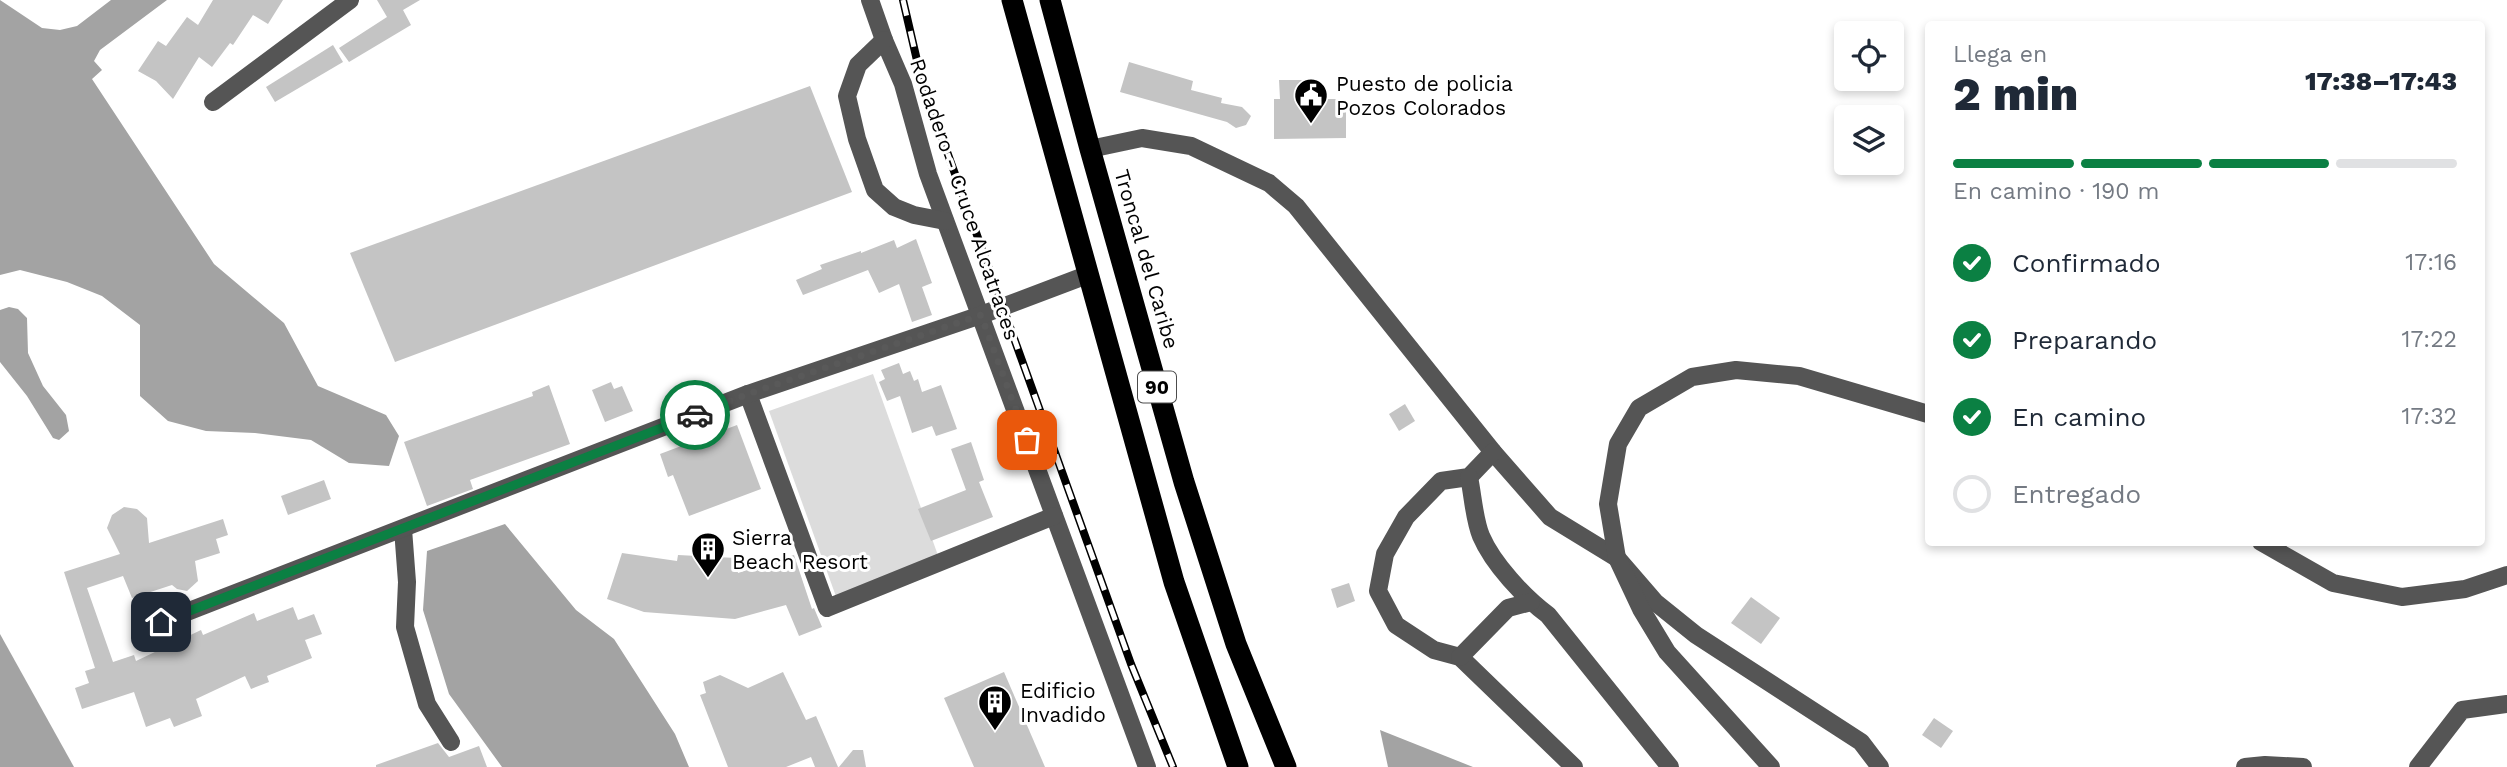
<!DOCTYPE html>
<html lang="es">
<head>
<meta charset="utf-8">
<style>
  :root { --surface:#fff; --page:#f2f2f3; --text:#1f2937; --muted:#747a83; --line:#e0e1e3; --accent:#0b8043 }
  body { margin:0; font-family:"Work Sans",sans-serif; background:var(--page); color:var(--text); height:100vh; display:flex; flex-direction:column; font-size:26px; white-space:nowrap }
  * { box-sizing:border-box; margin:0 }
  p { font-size:23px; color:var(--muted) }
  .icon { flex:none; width:38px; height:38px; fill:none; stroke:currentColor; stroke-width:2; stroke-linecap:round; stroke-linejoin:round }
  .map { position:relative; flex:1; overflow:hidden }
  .sheet { position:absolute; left:1925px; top:21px; width:560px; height:525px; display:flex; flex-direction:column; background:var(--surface); border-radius:7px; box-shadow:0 4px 10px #0003 }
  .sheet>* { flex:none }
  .controls { position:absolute; left:1834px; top:21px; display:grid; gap:14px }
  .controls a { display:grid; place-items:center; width:70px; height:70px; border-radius:7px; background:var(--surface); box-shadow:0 4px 10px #0003; font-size:35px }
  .pin { position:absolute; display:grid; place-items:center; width:60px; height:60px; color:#fff; margin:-30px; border-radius:14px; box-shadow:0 4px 10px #0006 }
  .courier { position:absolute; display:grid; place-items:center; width:70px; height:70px; margin:-35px; border:5px solid #0b8043; border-radius:50%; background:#fff; color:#222; box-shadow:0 2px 9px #0007 }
  .overview em { font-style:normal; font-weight:800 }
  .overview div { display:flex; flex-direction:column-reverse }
  .overview { display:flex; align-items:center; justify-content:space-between; height:119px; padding:0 28px }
  h1 { font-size:46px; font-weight:800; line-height:52px }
  .bar { display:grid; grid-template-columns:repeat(4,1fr); gap:10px 7px; align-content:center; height:84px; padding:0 28px }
  .bar i { height:9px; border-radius:5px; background:var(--line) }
  .bar .active { background:var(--accent) }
  .bar p { grid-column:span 4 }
  ol { padding:0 28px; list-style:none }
  li { display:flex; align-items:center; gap:21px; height:77px }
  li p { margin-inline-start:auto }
  li .icon { padding:7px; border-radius:50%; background:var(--accent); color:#fff; stroke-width:4 }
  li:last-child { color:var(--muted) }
  li i { width:38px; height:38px; border:4px solid var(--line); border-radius:50% }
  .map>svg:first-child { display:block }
  .green { fill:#dcdcdc }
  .water { fill:#a3a3a3 }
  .building { fill:#c4c4c4 }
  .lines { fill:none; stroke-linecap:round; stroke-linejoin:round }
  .minor { stroke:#555; stroke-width:18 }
  .highway { stroke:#000; stroke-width:21 }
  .rail-casing { stroke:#000; stroke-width:8 }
  .rail { stroke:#fff; stroke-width:5; stroke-dasharray:16; stroke-linecap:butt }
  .done { stroke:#595959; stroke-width:7; stroke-dasharray:0 12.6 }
  .route { stroke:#0b8043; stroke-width:9 }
  .labels { text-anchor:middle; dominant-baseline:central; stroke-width:6; stroke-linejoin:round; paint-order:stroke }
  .shield { fill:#fff; stroke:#4c4c4c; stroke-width:2 }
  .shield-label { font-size:19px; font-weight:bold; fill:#000 }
  .poi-label { font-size:21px; fill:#000; stroke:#fff; text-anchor:start }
  .street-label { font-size:21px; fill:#000; stroke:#fff }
</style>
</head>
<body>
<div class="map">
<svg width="2507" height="767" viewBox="0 0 2507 767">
  <rect width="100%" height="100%" fill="#fff"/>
  <!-- green -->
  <polygon class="green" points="873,374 940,561 838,602 769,411"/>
  <!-- water -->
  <g class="water">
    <polygon points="0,0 42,28 60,30 77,26 111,0 167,0 100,50 94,61 102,70 92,79 214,264 284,323 318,386 386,415 399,436 389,466 349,463 311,440 255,433 206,431 168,421 140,396 140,325 102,296 67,282 20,270 0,275"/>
    <polygon points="9,307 18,309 27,318 28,353 43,386 66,415 69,431 59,440 53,438 27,396 0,362 0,310"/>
    <polygon points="505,524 576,610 614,639 675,734 689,767 502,767 449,694 423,610 427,551"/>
    <polygon points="0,634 74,767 0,767"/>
    <polygon points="1380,730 1473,767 1388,767"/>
  </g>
  <!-- building -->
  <g class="building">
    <polygon points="213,0 283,0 268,24 253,15 233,45 230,43 212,67 199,57 173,99 156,81 138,71 158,41 166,46 187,17 198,25"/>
    <polygon points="377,0 420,0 403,10 411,25 349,62 339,48 387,17"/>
    <polygon points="333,45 343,62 275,102 266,87"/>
    <polygon points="1129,62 1193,81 1191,90 1222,98 1221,103 1242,107 1251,116 1246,125 1236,128 1227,122 1120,92"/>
    <polygon points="1279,80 1320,80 1320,99 1346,99 1346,138 1274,139 1274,99 1280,99"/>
    <polygon points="810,86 852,192 395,362 350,253"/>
    <polygon points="916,239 932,283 922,287 932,315 912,322 899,284 879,293 868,270 803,295 796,280 822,269 820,265 861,251 861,253 894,240 897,248"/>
    <polygon points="899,363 903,374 910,371 914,381 918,379 922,392 941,385 957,429 936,436 932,426 912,433 900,396 887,401 879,382 885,379 881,370"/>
    <polygon points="611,382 614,389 622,386 633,411 605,422 592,390"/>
    <polygon points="549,385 570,444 470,480 473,489 427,506 404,442 533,396 532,392"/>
    <polygon points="1405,404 1415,421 1399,431 1389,414"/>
    <polygon points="737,425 761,489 689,516 673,475 668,477 660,454"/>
    <polygon points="971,442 984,480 979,482 993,517 931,541 918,509 966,490 951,449"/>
    <polygon points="324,480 331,499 288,515 281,496"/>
    <polygon points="124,507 137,509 147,518 149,543 223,519 228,535 216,539 220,553 195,561 198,581 187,591 177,589 172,585 132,598 123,576 87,588 113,662 134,655 136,661 201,630 203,635 254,613 257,621 293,607 298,620 314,614 322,634 305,640 312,658 267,676 269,682 251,689 245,676 196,699 202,716 174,727 170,718 146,727 134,692 82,709 75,688 89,683 85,671 95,668 64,572 120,554 107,528 112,515"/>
    <polygon points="622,553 677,561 678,555 736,558 738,573 794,555 812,609 814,608 822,627 799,636 786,605 735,619 644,612 607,599"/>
    <polygon points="1349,583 1355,601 1337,608 1331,589"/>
    <polygon points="1751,597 1780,618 1761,644 1731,623"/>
    <polygon points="783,672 806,720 816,716 838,767 815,767 811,757 786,767 728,767 700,695 706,693 703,682 720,675 748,688"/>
    <polygon points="1004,672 1045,767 974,767 944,698"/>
    <polygon points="1934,718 1953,731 1941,748 1922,735"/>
    <polygon points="438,743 449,757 479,746 487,767 376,767 376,765"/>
    <polygon points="853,750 863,750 866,767 839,767"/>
  </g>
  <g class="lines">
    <!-- minor -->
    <g class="minor">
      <polyline points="870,0 884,40 903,84 928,174 1147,767"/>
      <polyline points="884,40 858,65 847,96 857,139 875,190 894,207 914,215 945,221"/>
      <polyline points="213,102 350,0"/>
      <polyline points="1090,149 1142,138 1191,146 1269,183 1296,206 1493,452 1550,517 1617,558 1655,602 1696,635 1861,742 1880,767"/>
      <polyline points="748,394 827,608 1054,516"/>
      <polyline points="1493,452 1469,477 1441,481 1406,517 1385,554 1378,591 1396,625 1434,650 1460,657 1574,767"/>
      <path d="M1469 477C1473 496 1474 519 1481 536 1493 564 1524 597 1548 615L1670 767"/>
      <polyline points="403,529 407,582 405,627 427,704 451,742"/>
      <polyline points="2261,542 2333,583 2402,597 2465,589 2507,575"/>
      <polyline points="161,622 748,394 981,315 1087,275"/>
      <polyline points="1460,657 1508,608 1531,602"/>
      <polyline points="1771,767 1667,652 1641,609 1617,558 1608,504 1618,444 1639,408 1692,377 1736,370 1799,376 1928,414"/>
      <polyline points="2245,767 2265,765 2303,767"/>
      <polyline points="2418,767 2462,710 2507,704"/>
    </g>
    <!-- highway -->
    <g class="highway">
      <polyline points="1012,0 1174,582 1238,767"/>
      <polyline points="1050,0 1090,149 1184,482 1236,644 1286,767"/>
    </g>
    <!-- rail casing -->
    <g class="rail-casing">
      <polyline id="rail" points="903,0 922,82 1131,664 1173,767"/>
    </g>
    <!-- rail -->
    <use href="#rail" class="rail"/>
  </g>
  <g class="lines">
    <!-- done -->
    <polyline class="done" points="695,415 748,394 981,315 1027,440"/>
    <!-- route -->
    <polyline class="route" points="161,622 695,415"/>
  </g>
  <!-- icons -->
  <defs>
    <g id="civic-pin" transform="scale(1.75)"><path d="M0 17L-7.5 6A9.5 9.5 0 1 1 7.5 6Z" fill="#000" stroke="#fff"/><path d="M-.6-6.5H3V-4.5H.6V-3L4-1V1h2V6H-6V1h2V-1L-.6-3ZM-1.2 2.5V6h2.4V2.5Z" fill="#fff"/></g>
    <g id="building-pin" transform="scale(1.75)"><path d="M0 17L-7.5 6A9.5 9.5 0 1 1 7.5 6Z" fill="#000" stroke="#fff"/><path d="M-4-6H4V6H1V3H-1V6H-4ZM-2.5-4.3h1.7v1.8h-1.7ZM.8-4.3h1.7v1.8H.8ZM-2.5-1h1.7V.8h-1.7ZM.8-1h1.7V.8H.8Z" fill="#fff"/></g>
  </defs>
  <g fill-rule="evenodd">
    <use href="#civic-pin" x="1311" y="95"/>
    <use href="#building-pin" x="708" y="549"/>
    <use href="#building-pin" x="995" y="702"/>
  </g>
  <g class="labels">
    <!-- shield labels -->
    <rect class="shield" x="1138" y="371.5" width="38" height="31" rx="5"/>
    <g class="shield-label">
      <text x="1157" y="387">90</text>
    </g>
    <!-- poi labels -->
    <g class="poi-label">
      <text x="1336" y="83">Puesto de policia<tspan x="1336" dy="24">Pozos Colorados</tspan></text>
      <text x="732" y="537">Sierra<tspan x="732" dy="24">Beach Resort</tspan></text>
      <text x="1020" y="690">Edificio<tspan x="1020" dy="24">Invadido</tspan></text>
    </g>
    <!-- street labels -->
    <g class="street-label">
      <text transform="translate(965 199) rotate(71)">Rodadero - Cruce Alcatraces</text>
      <text transform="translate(1147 259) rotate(74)">Troncal del Caribe</text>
    </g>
  </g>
</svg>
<div class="controls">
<a><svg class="icon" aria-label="locate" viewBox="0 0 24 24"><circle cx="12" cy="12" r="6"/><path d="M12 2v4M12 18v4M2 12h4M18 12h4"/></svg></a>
<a><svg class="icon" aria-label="layers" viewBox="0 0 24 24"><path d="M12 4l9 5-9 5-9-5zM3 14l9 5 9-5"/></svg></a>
</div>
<div class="pin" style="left:1027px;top:440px;background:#ea580c"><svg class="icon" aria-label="bag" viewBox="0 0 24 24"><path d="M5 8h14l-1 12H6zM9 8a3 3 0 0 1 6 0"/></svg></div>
<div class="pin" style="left:161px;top:622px;background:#1f2937"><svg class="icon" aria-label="home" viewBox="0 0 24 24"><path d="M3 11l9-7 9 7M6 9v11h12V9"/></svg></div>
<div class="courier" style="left:695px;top:415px"><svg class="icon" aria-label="car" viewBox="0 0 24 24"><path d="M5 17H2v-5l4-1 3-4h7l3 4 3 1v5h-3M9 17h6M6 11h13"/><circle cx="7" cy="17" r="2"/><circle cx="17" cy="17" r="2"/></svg></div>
<section class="sheet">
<div class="overview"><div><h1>2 min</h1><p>Llega en</p></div><em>17:38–17:43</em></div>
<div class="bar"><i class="active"></i><i class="active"></i><i class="active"></i><i></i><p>En camino · 190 m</p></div>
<ol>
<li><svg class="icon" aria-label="check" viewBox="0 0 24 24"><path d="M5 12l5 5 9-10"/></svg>Confirmado<p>17:16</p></li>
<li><svg class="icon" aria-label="check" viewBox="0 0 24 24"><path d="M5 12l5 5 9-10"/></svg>Preparando<p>17:22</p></li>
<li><svg class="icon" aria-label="check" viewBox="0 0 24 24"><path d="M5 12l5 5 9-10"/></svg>En camino<p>17:32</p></li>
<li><i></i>Entregado</li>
</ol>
</section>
</div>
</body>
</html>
